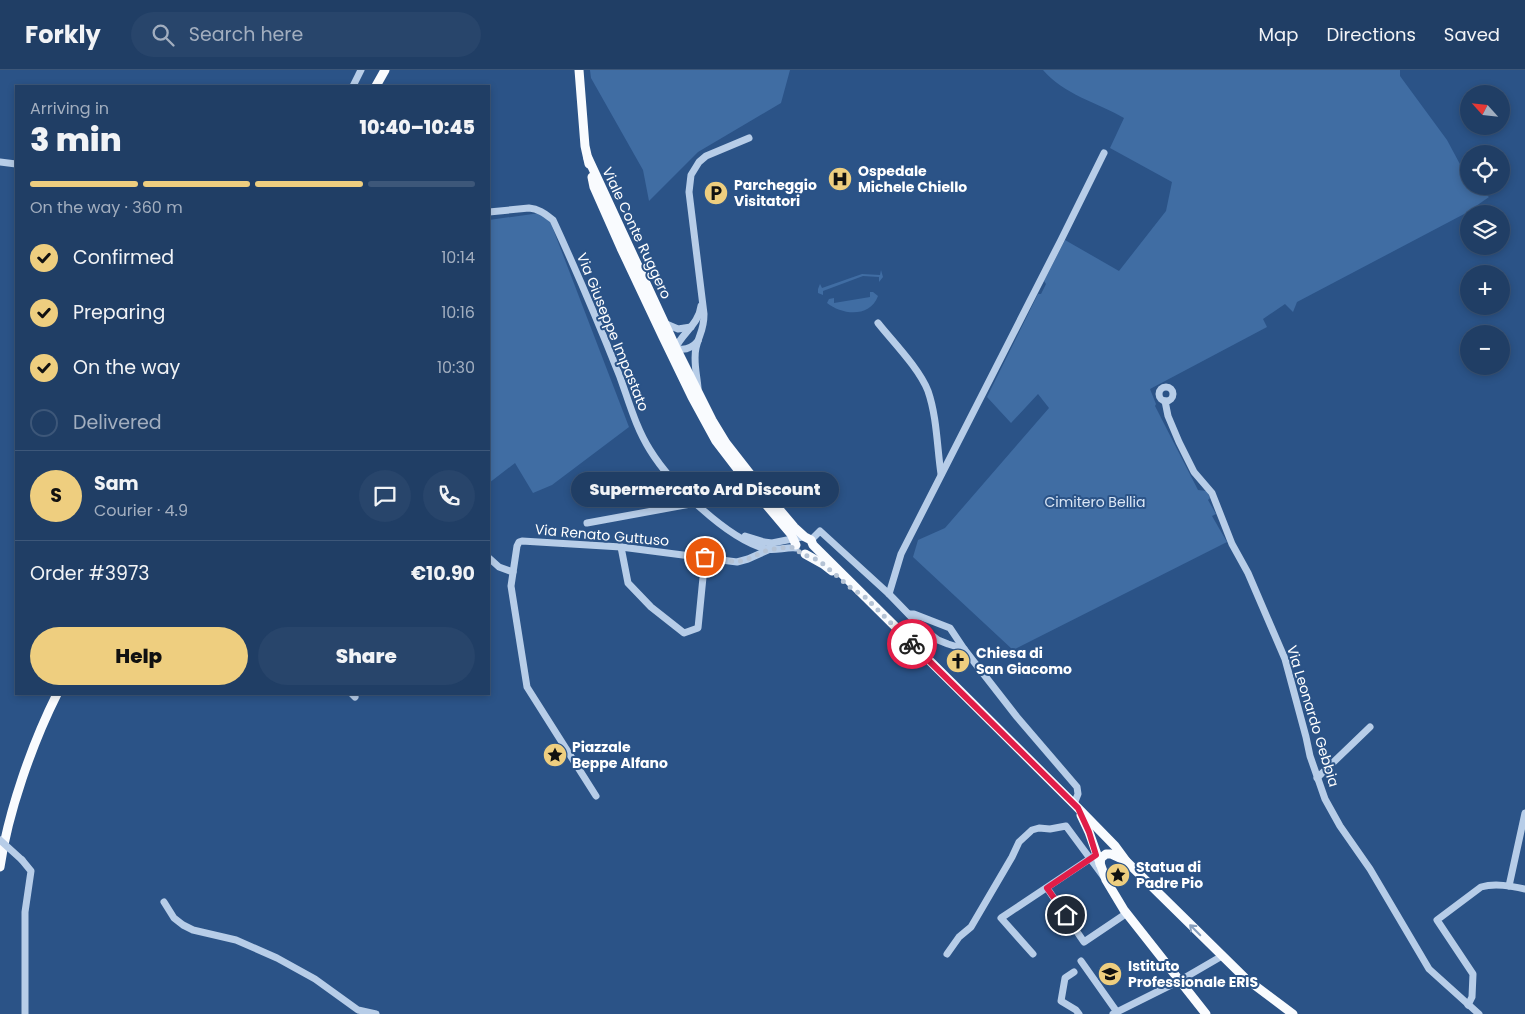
<!DOCTYPE html>
<html lang="en">
<head>
<meta charset="utf-8">
<style>
  :root { --surface:#203e65; --page:#28456b; --text:#f1f3f6; --muted:#a2aebf; --line:#3d5779; --accent:#eece7f }
  body { margin:0; font-family:Poppins,sans-serif; background:var(--page); color:var(--text); height:100vh; display:flex; flex-direction:column; font-size:19px; white-space:nowrap }
  * { box-sizing:border-box; margin:0 }
  p { font-size:16px; color:var(--muted) }
  .icon { flex:none; width:28px; height:28px; fill:none; stroke:currentColor; stroke-width:2; stroke-linecap:round; stroke-linejoin:round }
  .map { position:relative; flex:1; overflow:hidden }
  .panel { position:absolute; left:15px; top:15px; width:475px; height:610px; display:flex; flex-direction:column; background:var(--surface); border-radius:0px; box-shadow:0 2px 8px #0003,0 0 0 1px var(--line) }
  .panel>* { flex:none }
  .needle { width:32px; rotate:297deg }
  .controls { position:absolute; left:1460px; top:15px; display:grid; gap:10px }
  .controls a { display:grid; place-items:center; width:50px; height:50px; border-radius:50%; background:var(--surface); box-shadow:0 2px 8px #0003,0 0 0 1px var(--line); font-size:25px }
  .pin { position:absolute; display:grid; place-items:center; width:42px; height:42px; color:#fff; margin:-21px; border:2px solid #fff; border-radius:50%; box-shadow:0 1px 5px #0007 }
  .courier { position:absolute; display:grid; place-items:center; width:50px; height:50px; margin:-25px; border:4px solid #e11d48; border-radius:50%; background:#fff; color:#222; box-shadow:0 1px 6px #0007 }
  .bubble { position:absolute; height:35px; border-radius:18px; background:var(--surface); box-shadow:0 2px 8px #0003,0 0 0 1px var(--line); font-size:16px; font-weight:800; line-height:35px; text-align:center }
  .headline em { font-style:normal; font-weight:800 }
  .headline div { display:flex; flex-direction:column-reverse }
  .headline { display:flex; align-items:center; justify-content:space-between; height:85px; padding:0 15px }
  h1 { font-size:32px; font-weight:800; line-height:38px }
  .bar { display:grid; grid-template-columns:repeat(4,1fr); gap:8px 5px; align-content:center; height:60px; padding:0 15px }
  .bar i { height:6px; border-radius:4px; background:var(--line) }
  .bar .current { background:var(--accent) }
  .bar p { grid-column:span 4 }
  .line { display:flex; align-items:center; gap:12px; padding:0 15px; border-top:1px solid var(--line) }
  .line div { flex:1 }
  .round { display:grid; place-items:center; flex:none; width:52px; height:52px; border-radius:26px; background:var(--page) }
  ol { padding:0 15px; list-style:none }
  li { display:flex; align-items:center; gap:15px; height:55px }
  li p { margin-inline-start:auto }
  li .icon { padding:5px; border-radius:50%; background:var(--accent); color:#111; stroke-width:4 }
  li:last-child { color:var(--muted) }
  li i { width:28px; height:28px; border:2px solid var(--line); border-radius:50% }
  .cta { display:flex; gap:10px; margin-top:auto; padding:10px 15px }
  .cta a { flex:1; height:58px; border-radius:30px; background:var(--accent); color:#111; font-size:20px; font-weight:800; line-height:58px; text-align:center }
  .cta a+a { background:var(--page); color:var(--text) }
  header { display:flex; align-items:center; gap:30px; box-sizing:border-box; height:70px; padding:0 25px; background:var(--surface); border-bottom:1px solid var(--line) }
  header strong { font-size:24px }
  nav { display:flex; gap:28px; margin-inline-start:auto; font-size:18px }
  .search { width:350px; height:45px; background:var(--page); display:flex; align-items:center; gap:12px; box-sizing:border-box; padding:0 18px; border-radius:28px; color:var(--muted); font-size:19px }
  .map>svg:first-child { display:block }
  .green { fill:#406da3 }
  .lines { fill:none; stroke-linecap:round; stroke-linejoin:round }
  .minor { stroke:#b7cde8; stroke-width:7 }
  .major { stroke:#f9fbfe; stroke-width:9 }
  .minor-bridge { stroke:#b7cde8; stroke-width:7 }
  .oneway { stroke:#889fbd }
  .done { stroke:#b5c3d5; stroke-width:5; stroke-dasharray:0 9 }
  .route { stroke:#e11d48; stroke-width:6 }
  .labels { text-anchor:middle; dominant-baseline:central; stroke-width:4; stroke-linejoin:round; paint-order:stroke }
  .poi-label { font-size:14px; font-weight:bold; fill:#fff; stroke:#2b5387; text-anchor:start }
  .street-label { font-size:14px; fill:#fff; stroke:#2b5387 }
  .park-label { font-size:14px; fill:#dbe7f6; stroke:#2b5387 }
</style>
</head>
<body>
<header>
<strong>Forkly</strong>
<div class="search"><svg class="icon" aria-label="search" viewBox="0 0 24 24"><circle cx="10" cy="10" r="6"/><path d="M15 15l6 6"/></svg>Search here</div>
<nav><a>Map</a><a>Directions</a><a>Saved</a></nav>
</header>
<div class="map">
<svg width="1525" height="944" viewBox="0 0 1525 944">
  <rect width="100%" height="100%" fill="#2b5387"/>
  <!-- green -->
  <g class="green">
    <polygon points="590,0 790,0 781,33 698,82 649,131 643,100 591,8"/>
    <path d="M1043 0H1400V6L1447 70 1469 111V116H1475L1489 127 1466 143 1297 232 1293 242 1285 234 1263 249 1267 257 1150 319 1156 334 1155 336 1198 420 1207 421 1210 428 1208 430 1216 444 1212 446 1227 472 1013 580 913 487 918 470 945 458 1049 338 1038 324 1011 353 987 327 1038 224H1041L1046 214 1044 211 1065 170 1119 201 1166 141 1172 112 1110 78 1124 48C1098 33 1063 24 1043 0Z"/>
    <polygon points="540,143 550,151 629,357 552,415 533,423 515,393 489,413 489,150"/>
    <polygon points="881,200 883,207 879,212 879,207 863,206 823,221 823,225 818,223 818,219 820,214 822,218 862,204 880,205"/>
    <path d="M870 222H873L878 226C870 248 842 245 827 233L829 229 834 228V233L870 227Z"/>
  </g>
  <g class="lines">
    <!-- minor -->
    <g class="minor">
      <polyline points="353,16 361,0"/>
      <polyline points="0,92 16,94"/>
      <path d="M489 142 529 138C539 139 545 144 553 150 577 202 599 254 620 307 629 332 636 358 650 380 671 414 727 469 766 479 775 481 786 477 796 478"/>
      <polyline points="664,253 678,259 691,257"/>
      <path d="M878 253C893 272 919 298 928 321 937 347 937 377 941 404"/>
      <path d="M675 278C684 281 692 278 698 271"/>
      <path d="M675 279C682 263 699 254 701 236"/>
      <circle cx="1166" cy="324" r="7"/>
      <path d="M698 318C697 305 693 291 696 278 699 264 704 261 704 244L689 122 691 105 699 92 706 86 749 68"/>
      <polyline points="1165,331 1168,346 1179,372 1194,402 1212,423 1232,474 1248,503 1285,589 1306,667 1310,686 1325,729 1340,756 1370,799 1429,899 1479,944"/>
      <polyline points="587,453 696,433"/>
      <polyline points="745,466 764,472 772,473 802,467"/>
      <polyline points="811,470 820,461 889,524 921,557 938,570 948,574 964,579"/>
      <polyline points="621,477 628,513 651,537 684,563 698,558 705,487"/>
      <polyline points="489,488 499,497 513,502"/>
      <polyline points="889,524 901,484 1061,170 1104,83"/>
      <polyline points="909,544 914,544 950,558 964,579 1017,647 1077,717 1078,724 1074,734"/>
      <polyline points="352,624 355,627"/>
      <polyline points="1317,708 1370,657"/>
      <polyline points="596,726 527,617 511,516 517,476 519,472 522,471 621,477 737,492 748,489 768,480"/>
      <polyline points="22,790 31,801 25,842 25,944"/>
      <polyline points="1509,816 1525,743"/>
      <polyline points="1047,818 1084,872 1127,843"/>
      <polyline points="164,832 174,848 183,855 193,860 236,870 277,888 315,909 358,940 376,944"/>
      <polyline points="947,884 959,867 971,857 1012,787 1019,772 1032,760 1039,758 1050,759 1066,756 1103,806"/>
      <polyline points="1033,884 1001,848 1094,786"/>
      <polyline points="1081,891 1117,942"/>
      <polyline points="1074,902 1065,908 1061,931 1076,940 1079,944"/>
      <path d="M1468 935 1472 927 1473 904 1437 850 1481 817C1495 813 1511 816 1525 819"/>
      <polyline points="1113,944 1179,911 1222,886"/>
    </g>
    <!-- major -->
    <g class="major">
      <polyline points="579,0 585,76 589,94"/>
      <polyline points="376,16 385,0"/>
      <polyline points="588,88 676,278 712,350 726,373 758,414 794,457 805,467 811,470 813,475 1074,734 1115,776 1126,791 1245,908 1293,944"/>
      <polyline points="592,107 594,117 621,178 663,267 692,327 716,371 752,418 791,464 796,475"/>
      <polyline points="805,484 823,494 832,501"/>
      <polyline points="1081,745 1089,762 1106,810 1124,840 1206,944"/>
      <polyline points="1100,794 1101,788 1106,784 1111,784 1126,791"/>
      <path d="M0 797C8 742 32 674 57 624"/>
    </g>
    <!-- minor-bridge -->
    <polyline class="minor-bridge" points="0,770 22,790"/>
  </g>
  <!-- one-way arrows -->
  <defs><path id="oneway-shaft" d="M-6 0H5M1.5-3L5.5 0L1.5 3" fill="none" stroke-width="1.6" stroke-linecap="round" stroke-linejoin="round" transform="scale(1.25)"/></defs>
  <use class="oneway" href="#oneway-shaft" transform="translate(1195 860) rotate(-135)"/>
  <g class="lines">
    <!-- done -->
    <polyline class="done" points="705,487 737,492 748,489 768,480 789,477 796,478 801,484 814,488 823,494 851,518 865,527 912,574"/>
    <!-- route -->
    <polyline class="route" points="912,574 1078,738 1089,762 1096,785 1047,818 1066,845"/>
  </g>
  <!-- icons -->
  <defs>
    <g id="hospital-disc" transform="scale(1.25)"><circle r="9.5" fill="#eece7f" stroke="#2b5387"/><path d="M-5-5h3v3.5h4V-5h3V5h-3V1.5h-4V5h-3Z" fill="#111"/></g>
    <g id="parking-disc" transform="scale(1.25)"><circle r="9.5" fill="#eece7f" stroke="#2b5387"/><path d="M-3.5-5.5H1a3.5 3.5 0 0 1 0 7H-1V5.5H-3.5ZM-1-3.4V-.6H.8a1.4 1.4 0 0 0 0-2.8Z" fill="#111"/></g>
    <g id="church-disc" transform="scale(1.25)"><circle r="9.5" fill="#eece7f" stroke="#2b5387"/><path d="M-1.2-6h2.4v3.5h3.3v2.4h-3.3V6h-2.4V-.1h-3.3v-2.4h3.3Z" fill="#111"/></g>
    <g id="sight-disc" transform="scale(1.25)"><circle r="9.5" fill="#eece7f" stroke="#2b5387"/><path d="M0-6L1.8-2.2L6-1.7L2.9 1.2L3.7 5.4L0 3.3L-3.7 5.4L-2.9 1.2L-6-1.7L-1.8-2.2Z" fill="#111"/></g>
    <g id="school-disc" transform="scale(1.25)"><circle r="9.5" fill="#eece7f" stroke="#2b5387"/><path d="M0-5L7-2L0 1L-7-2ZM-4 1L0 2.5L4 1V4Q0 6-4 4Z" fill="#111"/></g>
  </defs>
  <g fill-rule="evenodd">
    <use href="#hospital-disc" x="840" y="109"/>
    <use href="#parking-disc" x="716" y="123"/>
    <use href="#church-disc" x="958" y="591"/>
    <use href="#sight-disc" x="555" y="685"/>
    <use href="#sight-disc" x="1118" y="805"/>
    <use href="#school-disc" x="1110" y="904"/>
  </g>
  <g class="labels">
    <!-- poi labels -->
    <g class="poi-label">
      <text x="858" y="101">Ospedale<tspan x="858" dy="16">Michele Chiello</tspan></text>
      <text x="734" y="115">Parcheggio<tspan x="734" dy="16">Visitatori</tspan></text>
      <text x="976" y="583">Chiesa di<tspan x="976" dy="16">San Giacomo</tspan></text>
      <text x="572" y="677">Piazzale<tspan x="572" dy="16">Beppe Alfano</tspan></text>
      <text x="1136" y="797">Statua di<tspan x="1136" dy="16">Padre Pio</tspan></text>
      <text x="1128" y="896">Istituto<tspan x="1128" dy="16">Professionale ERIS</tspan></text>
    </g>
    <!-- street labels -->
    <g class="street-label">
      <text transform="translate(637 163) rotate(65)">Viale Conte Ruggero</text>
      <text transform="translate(613 262) rotate(68)">Via Giuseppe Impastato</text>
      <text transform="translate(602 465) rotate(5)">Via Renato Guttuso</text>
      <text transform="translate(1313 646) rotate(73)">Via Leonardo Gebbia</text>
    </g>
    <!-- park labels -->
    <g class="park-label">
      <text x="1095" y="432">Cimitero Bellia</text>
    </g>
  </g>
</svg>
<div class="controls">
<a><svg class="needle" viewBox="-14 -14 28 28"><path d="M0-13l5 13h-10z" fill="#e53935"/><path d="M0 13l5-13h-10z" fill="#a2aebf"/></svg></a>
<a><svg class="icon" aria-label="locate" viewBox="0 0 24 24"><circle cx="12" cy="12" r="6"/><path d="M12 2v4M12 18v4M2 12h4M18 12h4"/></svg></a>
<a><svg class="icon" aria-label="layers" viewBox="0 0 24 24"><path d="M12 4l9 5-9 5-9-5zM3 14l9 5 9-5"/></svg></a>
<a>+</a>
<a>−</a>
</div>
<div class="pin" style="left:705px;top:487px;background:#ea580c"><svg class="icon" aria-label="bag" viewBox="0 0 24 24"><path d="M5 8h14l-1 12H6zM9 8a3 3 0 0 1 6 0"/></svg></div>
<div class="pin" style="left:1066px;top:845px;background:#1f2937"><svg class="icon" aria-label="home" viewBox="0 0 24 24"><path d="M3 11l9-7 9 7M6 9v11h12V9"/></svg></div>
<div class="courier" style="left:912px;top:574px"><svg class="icon" aria-label="bike" viewBox="0 0 24 24"><circle cx="6" cy="16" r="4"/><circle cx="18" cy="16" r="4"/><path d="M6 16l4-8h5l3 8M10 8l3 8H6M13 5h3"/></svg></div>
<div class="bubble" style="left:571px;top:402px;width:268px">Supermercato Ard Discount</div>
<section class="panel">
<div class="headline"><div><h1>3 min</h1><p>Arriving in</p></div><em>10:40–10:45</em></div>
<div class="bar"><i class="current"></i><i class="current"></i><i class="current"></i><i></i><p>On the way · 360 m</p></div>
<ol>
<li><svg class="icon" aria-label="check" viewBox="0 0 24 24"><path d="M5 12l5 5 9-10"/></svg>Confirmed<p>10:14</p></li>
<li><svg class="icon" aria-label="check" viewBox="0 0 24 24"><path d="M5 12l5 5 9-10"/></svg>Preparing<p>10:16</p></li>
<li><svg class="icon" aria-label="check" viewBox="0 0 24 24"><path d="M5 12l5 5 9-10"/></svg>On the way<p>10:30</p></li>
<li><i></i>Delivered</li>
</ol>
<div class="line" style="height:90px"><b class="round" style="background:var(--accent);color:#111">S</b><div><b>Sam</b><p>Courier · 4.9</p></div><a class="round"><svg class="icon" aria-label="chat" viewBox="0 0 24 24"><path d="M4 5h16v11H9l-5 4z"/></svg></a><a class="round"><svg class="icon" aria-label="phone" viewBox="0 0 24 24"><path d="M5 4h4l2 5-3 2q2 4 5 5l2-3 5 2v4C11 20 4 13 5 4z"/></svg></a></div>
<div class="line" style="height:65px"><div>Order #3973</div><b>€10.90</b></div>
<div class="cta"><a>Help</a><a>Share</a></div>
</section>
</div>
</body>
</html>
